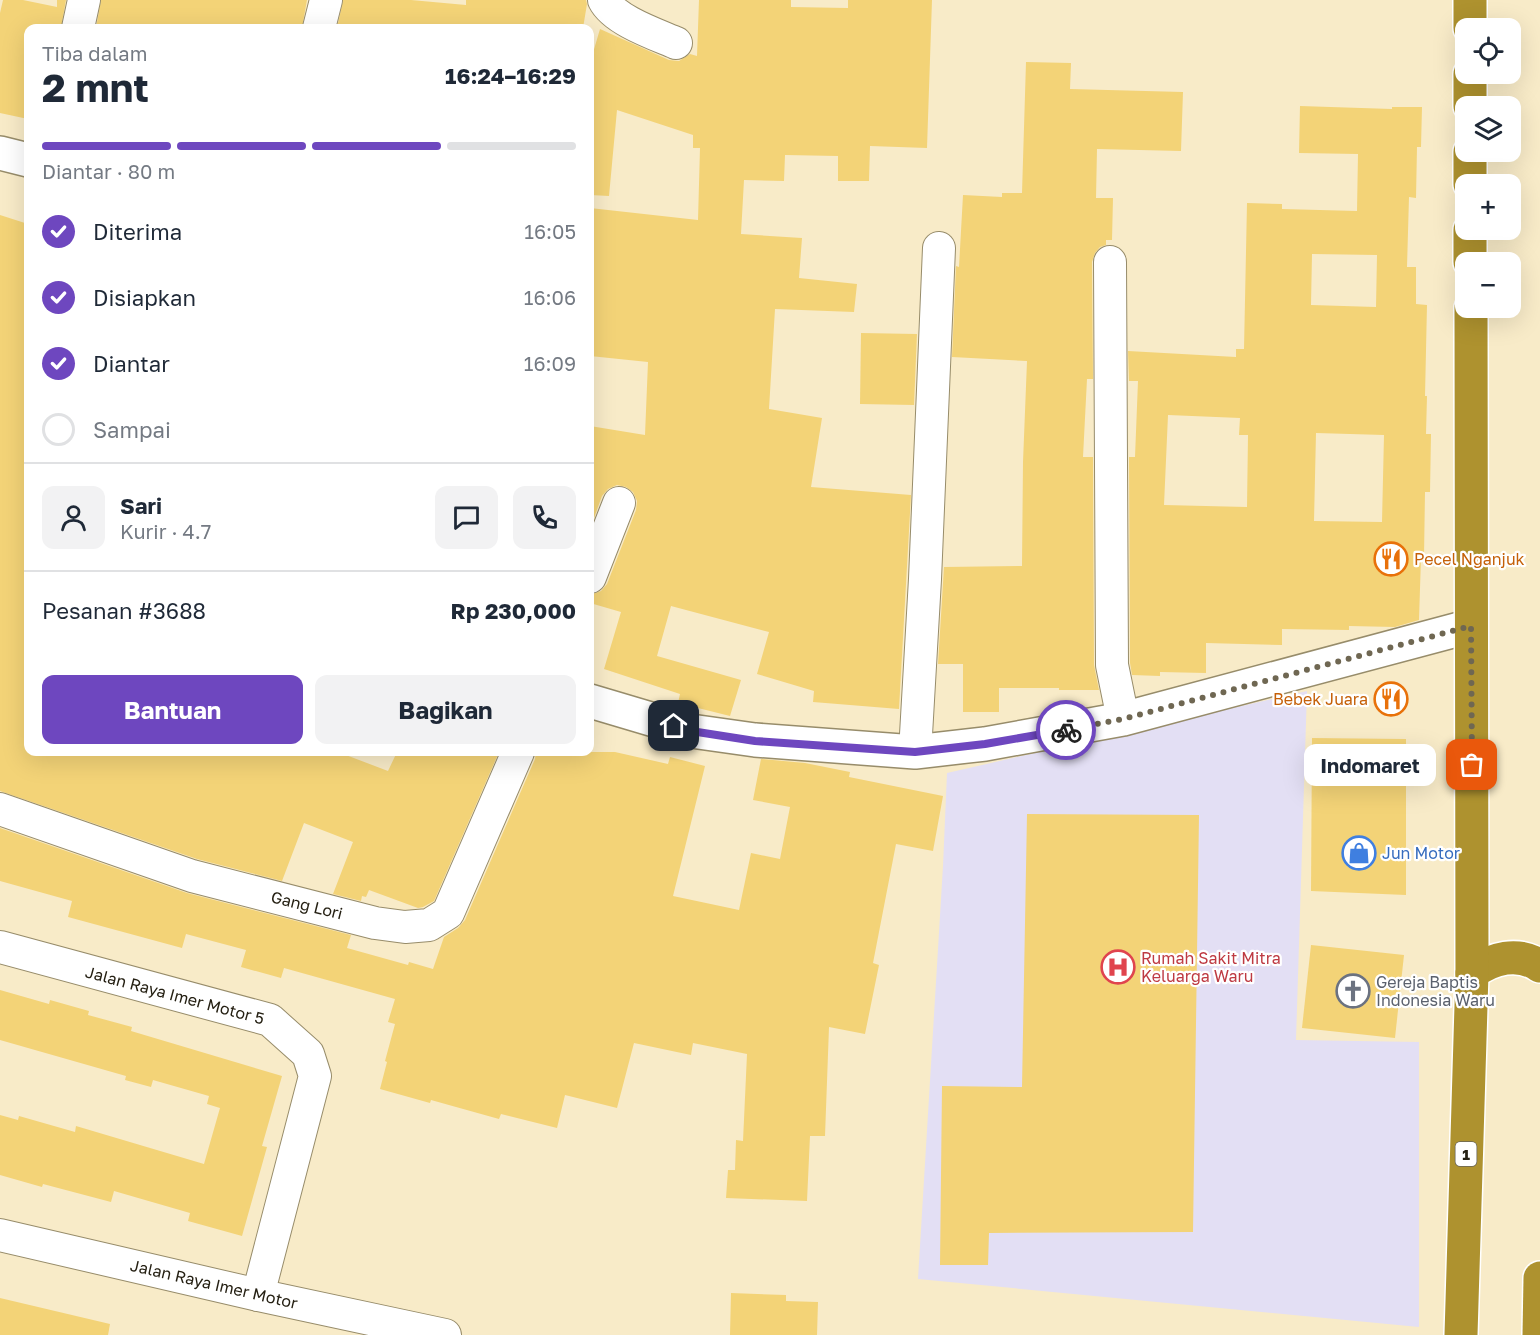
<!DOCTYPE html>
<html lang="id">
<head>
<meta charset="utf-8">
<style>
  :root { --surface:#fff; --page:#f2f2f3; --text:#1f2937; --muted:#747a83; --line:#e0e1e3; --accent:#6e47bf }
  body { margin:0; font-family:"Golos Text",sans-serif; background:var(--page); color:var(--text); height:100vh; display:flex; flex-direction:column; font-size:22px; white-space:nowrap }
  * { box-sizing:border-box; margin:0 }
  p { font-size:20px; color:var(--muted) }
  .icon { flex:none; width:33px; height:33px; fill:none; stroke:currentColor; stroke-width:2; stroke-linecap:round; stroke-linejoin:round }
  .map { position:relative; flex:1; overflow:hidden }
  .panel { position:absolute; left:24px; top:24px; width:570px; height:732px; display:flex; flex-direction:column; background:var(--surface); border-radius:12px; box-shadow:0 6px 24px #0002 }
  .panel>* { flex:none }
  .fabs { position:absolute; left:1455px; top:18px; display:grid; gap:12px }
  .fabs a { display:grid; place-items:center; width:66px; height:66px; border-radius:12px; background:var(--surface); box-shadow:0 6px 24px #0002; font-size:30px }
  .pin { position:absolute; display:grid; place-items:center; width:51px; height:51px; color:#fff; margin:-26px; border-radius:12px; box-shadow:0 3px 9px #0006 }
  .courier { position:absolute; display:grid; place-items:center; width:60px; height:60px; margin:-30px; border:4px solid #6e47bf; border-radius:50%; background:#fff; color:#222; box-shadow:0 2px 8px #0007 }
  .bubble { position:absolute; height:42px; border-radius:12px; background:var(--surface); box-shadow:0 6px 24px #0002; font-size:20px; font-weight:700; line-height:42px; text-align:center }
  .headline em { font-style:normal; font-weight:700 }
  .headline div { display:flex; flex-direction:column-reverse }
  .headline { display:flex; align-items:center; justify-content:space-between; height:102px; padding:0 18px }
  h1 { font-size:39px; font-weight:700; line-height:45px }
  .bar { display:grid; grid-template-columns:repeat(4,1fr); gap:9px 6px; align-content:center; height:72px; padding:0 18px }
  .bar i { height:8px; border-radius:4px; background:var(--line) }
  .bar .selected { background:var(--accent) }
  .bar p { grid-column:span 4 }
  .line { display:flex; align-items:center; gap:15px; padding:0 18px; border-top:2px solid var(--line) }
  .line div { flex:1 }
  .round { display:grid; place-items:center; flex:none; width:63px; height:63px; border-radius:12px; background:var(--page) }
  ol { padding:0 18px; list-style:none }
  li { display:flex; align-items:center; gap:18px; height:66px }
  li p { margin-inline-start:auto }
  li .icon { padding:6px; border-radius:50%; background:var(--accent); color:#fff; stroke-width:4 }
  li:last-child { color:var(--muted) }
  li i { width:33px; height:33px; border:3px solid var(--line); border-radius:50% }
  .action { display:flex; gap:12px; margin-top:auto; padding:12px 18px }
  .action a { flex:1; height:69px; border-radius:12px; background:var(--accent); color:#fff; font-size:24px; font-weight:700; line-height:69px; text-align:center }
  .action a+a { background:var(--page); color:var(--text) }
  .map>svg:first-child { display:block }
  .medical { fill:#e3dff4 }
  .building { fill:#f3d377; fill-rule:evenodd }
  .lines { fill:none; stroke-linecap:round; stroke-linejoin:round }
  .street-casing { stroke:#978c6a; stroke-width:34 }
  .secondary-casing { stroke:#978c6a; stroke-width:36 }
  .highway-casing { stroke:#fff; stroke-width:36 }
  .street { stroke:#fff; stroke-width:32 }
  .secondary { stroke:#fff; stroke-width:33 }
  .highway { stroke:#ae922f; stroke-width:33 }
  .done { stroke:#6f6752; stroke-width:6; stroke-dasharray:0 10.8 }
  .route { stroke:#6e47bf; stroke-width:8 }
  .labels { text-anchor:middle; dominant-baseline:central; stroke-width:4.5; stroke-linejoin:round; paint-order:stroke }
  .shield { fill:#fff; stroke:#66635a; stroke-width:1.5 }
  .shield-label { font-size:15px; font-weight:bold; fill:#252013 }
  .food-label { font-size:16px; fill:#c56008; stroke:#fff; text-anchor:start }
  .shop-label { font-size:16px; fill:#366cbe; stroke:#fff; text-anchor:start }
  .street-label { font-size:16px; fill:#252013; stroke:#fff }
  .health-label { font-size:16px; fill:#be3a42; stroke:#fff; text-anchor:start }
  .worship-label { font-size:16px; fill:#5b616d; stroke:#fff; text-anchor:start }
</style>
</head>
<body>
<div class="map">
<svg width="1540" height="1335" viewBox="0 0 1540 1335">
  <rect width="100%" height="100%" fill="#f8ebc8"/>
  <!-- medical -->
  <polygon class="medical" points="1307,691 1296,1040 1419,1042 1419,1327 918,1279 943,866 947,773"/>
  <!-- building -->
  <g class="building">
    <polygon points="3,0 23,0 57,7 57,0 66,0 61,28 28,28 28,119 0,113 0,13"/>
    <polygon points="101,0 307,0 302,28 96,28"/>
    <polygon points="343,0 411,0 466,5 466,0 586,0 587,4 583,28 337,28"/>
    <polygon points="699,0 791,0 791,7 848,8 848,0 932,0 927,148 870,146 869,181 838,181 838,156 785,155 784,181 744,180 741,234 802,238 799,278 857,284 854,312 775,309 769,409 822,418 811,487 911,495 899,709 813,702 814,691 757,674 769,632 671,606 657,656 741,680 730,716 678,703 680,694 604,669 621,612 590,603 590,595 601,591 607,584 636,510 637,501 633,492 626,487 617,485 608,489 602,496 590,529 590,426 645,435 648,362 590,356 590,208 698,220 700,148 693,148 693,135 617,110 609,196 590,195 590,63 600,29 669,60 679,61 690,54 697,56"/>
    <polygon points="1026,62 1071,63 1070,89 1183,92 1181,151 1097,149 1096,198 1113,198 1112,240 1106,240 1106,245 1100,247 1095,253 1092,262 1093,379 1087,379 1083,457 1093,457 1094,665 1099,690 1059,690 1059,688 999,688 999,712 963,712 963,664 938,664 944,567 1022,566 1023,462 1027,361 952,357 956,266 959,267 963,195 1002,197 1002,193 1022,193"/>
    <path d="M1300 106 1392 109V107H1422L1421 147H1417L1416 198 1409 197 1407 267H1416V304L1427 305 1425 396H1427L1426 434H1431L1430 492H1425L1424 557H1421L1419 620 1395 627 1349 626V630L1282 629V645L1206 643V673L1160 672V676L1132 675 1130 663 1129 457H1135L1138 381H1129L1128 351 1236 357V349H1244L1247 203 1282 204V209L1357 211 1358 154 1299 153ZM1312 254 1377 255 1376 307 1311 305ZM1168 415 1240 418 1239 435H1248L1247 507 1164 505ZM1316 433 1384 435 1382 522 1314 521Z"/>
    <polygon points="0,215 28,224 28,752 338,752 388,771 397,752 499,752 434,901 423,907 418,908 369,890 366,897 362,896 361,901 333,894 353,842 304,823 282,881 197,859 0,791"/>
    <polygon points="861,333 917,334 914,405 860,404"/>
    <polygon points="1312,738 1406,739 1406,895 1311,891"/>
    <polygon points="536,752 615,752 668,764 670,757 705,766 673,896 739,910 751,853 780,859 790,807 753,800 761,759 805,763 850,772 849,777 943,796 933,851 896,844 873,963 879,965 865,1034 829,1027 825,1136 810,1136 807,1201 726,1198 728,1170 735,1170 736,1140 743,1141 747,1054 693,1043 691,1055 634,1043 617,1108 565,1095 557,1128 501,1114 499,1119 431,1100 430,1103 380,1089 387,1062 385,1061 395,1024 388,1022 395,999 284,968 281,978 241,967 246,950 186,934 182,948 68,917 72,901 0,881 0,828 187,893 351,935 347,948 408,965 409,962 433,969 444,937 458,928 465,920 535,759"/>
    <polygon points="1027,814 1199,815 1193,1232 989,1233 988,1265 940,1265 942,1086 1022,1087"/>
    <polygon points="1311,945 1404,955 1395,1038 1302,1028"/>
    <polygon points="0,990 49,1004 50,1000 89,1011 88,1015 132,1027 131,1031 282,1076 262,1146 267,1147 242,1236 188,1221 190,1213 114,1191 111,1202 43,1184 42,1187 0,1175 0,1115 18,1120 19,1116 75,1132 76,1126 204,1164 220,1108 207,1104 209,1096 153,1080 151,1087 125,1080 126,1076 0,1040"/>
    <polygon points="731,1293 786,1295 786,1301 818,1302 817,1335 730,1335"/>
    <polygon points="0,1298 110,1324 108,1335 0,1335"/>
  </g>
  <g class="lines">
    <!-- street casing -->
    <g class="street-casing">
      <g id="street">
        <path d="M604 0C614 20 655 34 676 43"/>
        <polyline points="78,28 84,0"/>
        <polyline points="319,28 326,0"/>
        <polyline points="1110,262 1112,665 1123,719"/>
        <polyline points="590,577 619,503"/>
        <polyline points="915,752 925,579 939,248"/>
        <polyline points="0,809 192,876 375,923 405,927 429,925 448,913 518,752"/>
        <polyline points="0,947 270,1020 308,1054 315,1076 258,1295"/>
        <polyline points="0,1235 258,1295 445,1335"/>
      </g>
    </g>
    <!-- secondary casing -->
    <g class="secondary-casing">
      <g id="secondary">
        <polyline points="0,153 28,160"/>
        <polyline points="590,701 691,731 755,740 915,752 985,744 1123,719 1471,626"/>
      </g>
    </g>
    <!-- highway casing -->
    <g class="highway-casing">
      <g id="highway">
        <polyline points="1470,0 1470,28"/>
        <polyline points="1470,74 1470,106"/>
        <polyline points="1470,152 1470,184"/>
        <polyline points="1470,230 1470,262"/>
        <path d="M1472 973C1492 958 1518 951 1540 966"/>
        <polyline points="1461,1335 1472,973 1471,308"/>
        <polyline points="1539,1335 1540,1278"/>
      </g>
    </g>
    <!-- street -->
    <use href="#street" class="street"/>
    <!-- secondary -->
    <use href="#secondary" class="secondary"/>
    <!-- highway -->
    <use href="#highway" class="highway"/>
  </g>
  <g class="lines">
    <!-- done -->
    <polyline class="done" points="1066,730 1123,719 1471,626 1472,765"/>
    <!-- route -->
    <polyline class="route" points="674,726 691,731 755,741 915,752 985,744 1066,730"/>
  </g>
  <!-- icons -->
  <defs>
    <g id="restaurant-ring" transform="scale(1.725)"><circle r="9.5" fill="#fff" stroke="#e8710a" stroke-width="1.5"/><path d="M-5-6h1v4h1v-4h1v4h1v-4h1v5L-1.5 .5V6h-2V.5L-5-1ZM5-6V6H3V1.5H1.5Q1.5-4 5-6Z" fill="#e8710a"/></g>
    <g id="shop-ring" transform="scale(1.725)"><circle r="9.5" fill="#fff" stroke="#3f7fe0" stroke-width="1.5"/><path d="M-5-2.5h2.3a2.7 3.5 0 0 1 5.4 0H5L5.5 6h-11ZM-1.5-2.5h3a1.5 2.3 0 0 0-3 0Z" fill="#3f7fe0"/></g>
    <g id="hospital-ring" transform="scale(1.725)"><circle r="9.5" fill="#fff" stroke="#e0444e" stroke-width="1.5"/><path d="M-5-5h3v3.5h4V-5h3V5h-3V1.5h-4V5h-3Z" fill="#e0444e"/></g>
    <g id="church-ring" transform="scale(1.725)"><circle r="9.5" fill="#fff" stroke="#6b7280" stroke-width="1.5"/><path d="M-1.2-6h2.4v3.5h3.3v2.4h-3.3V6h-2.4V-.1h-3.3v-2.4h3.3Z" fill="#6b7280"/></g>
  </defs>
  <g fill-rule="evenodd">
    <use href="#restaurant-ring" x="1391" y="559"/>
    <use href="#restaurant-ring" x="1391" y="699"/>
    <use href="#shop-ring" x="1359" y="853"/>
    <use href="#hospital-ring" x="1118" y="967"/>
    <use href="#church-ring" x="1353" y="991"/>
  </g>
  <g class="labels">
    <!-- shield labels -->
    <rect class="shield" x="1455.5" y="1142" width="21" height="24" rx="4.5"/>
    <g class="shield-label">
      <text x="1466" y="1154">1</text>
    </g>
    <!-- food labels -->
    <g class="food-label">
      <text x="1414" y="559">Pecel Nganjuk</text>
      <text x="1368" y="699" text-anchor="end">Bebek Juara</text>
    </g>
    <!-- shop labels -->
    <g class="shop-label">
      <text x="1382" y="853">Jun Motor</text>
    </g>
    <!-- street labels -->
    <g class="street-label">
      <text transform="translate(307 905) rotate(14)">Gang Lori</text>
      <text transform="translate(175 995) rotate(15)">Jalan Raya Imer Motor 5</text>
      <text transform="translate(214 1284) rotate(13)">Jalan Raya Imer Motor</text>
    </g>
    <!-- health labels -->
    <g class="health-label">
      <text x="1141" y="958">Rumah Sakit Mitra<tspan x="1141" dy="18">Keluarga Waru</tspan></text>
    </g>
    <!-- worship labels -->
    <g class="worship-label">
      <text x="1376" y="982">Gereja Baptis<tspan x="1376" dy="18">Indonesia Waru</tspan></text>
    </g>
  </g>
</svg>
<div class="fabs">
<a><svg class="icon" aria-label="locate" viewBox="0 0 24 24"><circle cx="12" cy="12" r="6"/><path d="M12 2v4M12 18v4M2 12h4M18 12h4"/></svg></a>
<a><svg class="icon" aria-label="layers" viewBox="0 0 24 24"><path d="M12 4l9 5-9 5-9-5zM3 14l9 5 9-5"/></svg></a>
<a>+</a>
<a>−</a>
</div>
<div class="pin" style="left:1472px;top:765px;background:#ea580c"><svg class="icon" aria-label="bag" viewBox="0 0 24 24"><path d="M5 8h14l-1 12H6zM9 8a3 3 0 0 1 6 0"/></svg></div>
<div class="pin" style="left:674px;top:726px;background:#1f2937"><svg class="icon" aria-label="home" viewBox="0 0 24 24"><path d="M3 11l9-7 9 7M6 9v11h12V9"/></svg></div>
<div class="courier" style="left:1066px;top:730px"><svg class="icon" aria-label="bike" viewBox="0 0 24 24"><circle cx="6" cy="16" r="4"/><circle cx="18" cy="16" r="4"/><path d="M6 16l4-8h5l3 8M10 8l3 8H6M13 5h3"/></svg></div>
<div class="bubble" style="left:1304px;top:744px;width:132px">Indomaret</div>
<section class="panel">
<div class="headline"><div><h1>2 mnt</h1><p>Tiba dalam</p></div><em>16:24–16:29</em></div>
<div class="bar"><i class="selected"></i><i class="selected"></i><i class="selected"></i><i></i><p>Diantar · 80 m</p></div>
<ol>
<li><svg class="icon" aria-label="check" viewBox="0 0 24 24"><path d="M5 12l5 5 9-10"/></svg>Diterima<p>16:05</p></li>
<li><svg class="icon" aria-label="check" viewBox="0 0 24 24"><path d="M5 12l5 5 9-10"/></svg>Disiapkan<p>16:06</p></li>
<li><svg class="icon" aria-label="check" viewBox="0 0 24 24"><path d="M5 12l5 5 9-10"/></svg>Diantar<p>16:09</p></li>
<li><i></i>Sampai</li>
</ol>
<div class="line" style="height:108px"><a class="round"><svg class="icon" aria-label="person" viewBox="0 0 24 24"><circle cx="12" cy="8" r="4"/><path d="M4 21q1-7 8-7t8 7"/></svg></a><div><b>Sari</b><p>Kurir · 4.7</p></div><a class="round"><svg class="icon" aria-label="chat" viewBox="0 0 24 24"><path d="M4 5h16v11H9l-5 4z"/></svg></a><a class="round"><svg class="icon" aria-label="phone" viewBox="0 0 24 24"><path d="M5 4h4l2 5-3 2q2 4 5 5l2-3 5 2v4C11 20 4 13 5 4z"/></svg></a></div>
<div class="line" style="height:78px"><div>Pesanan #3688</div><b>Rp 230,000</b></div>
<div class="action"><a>Bantuan</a><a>Bagikan</a></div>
</section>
</div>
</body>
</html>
